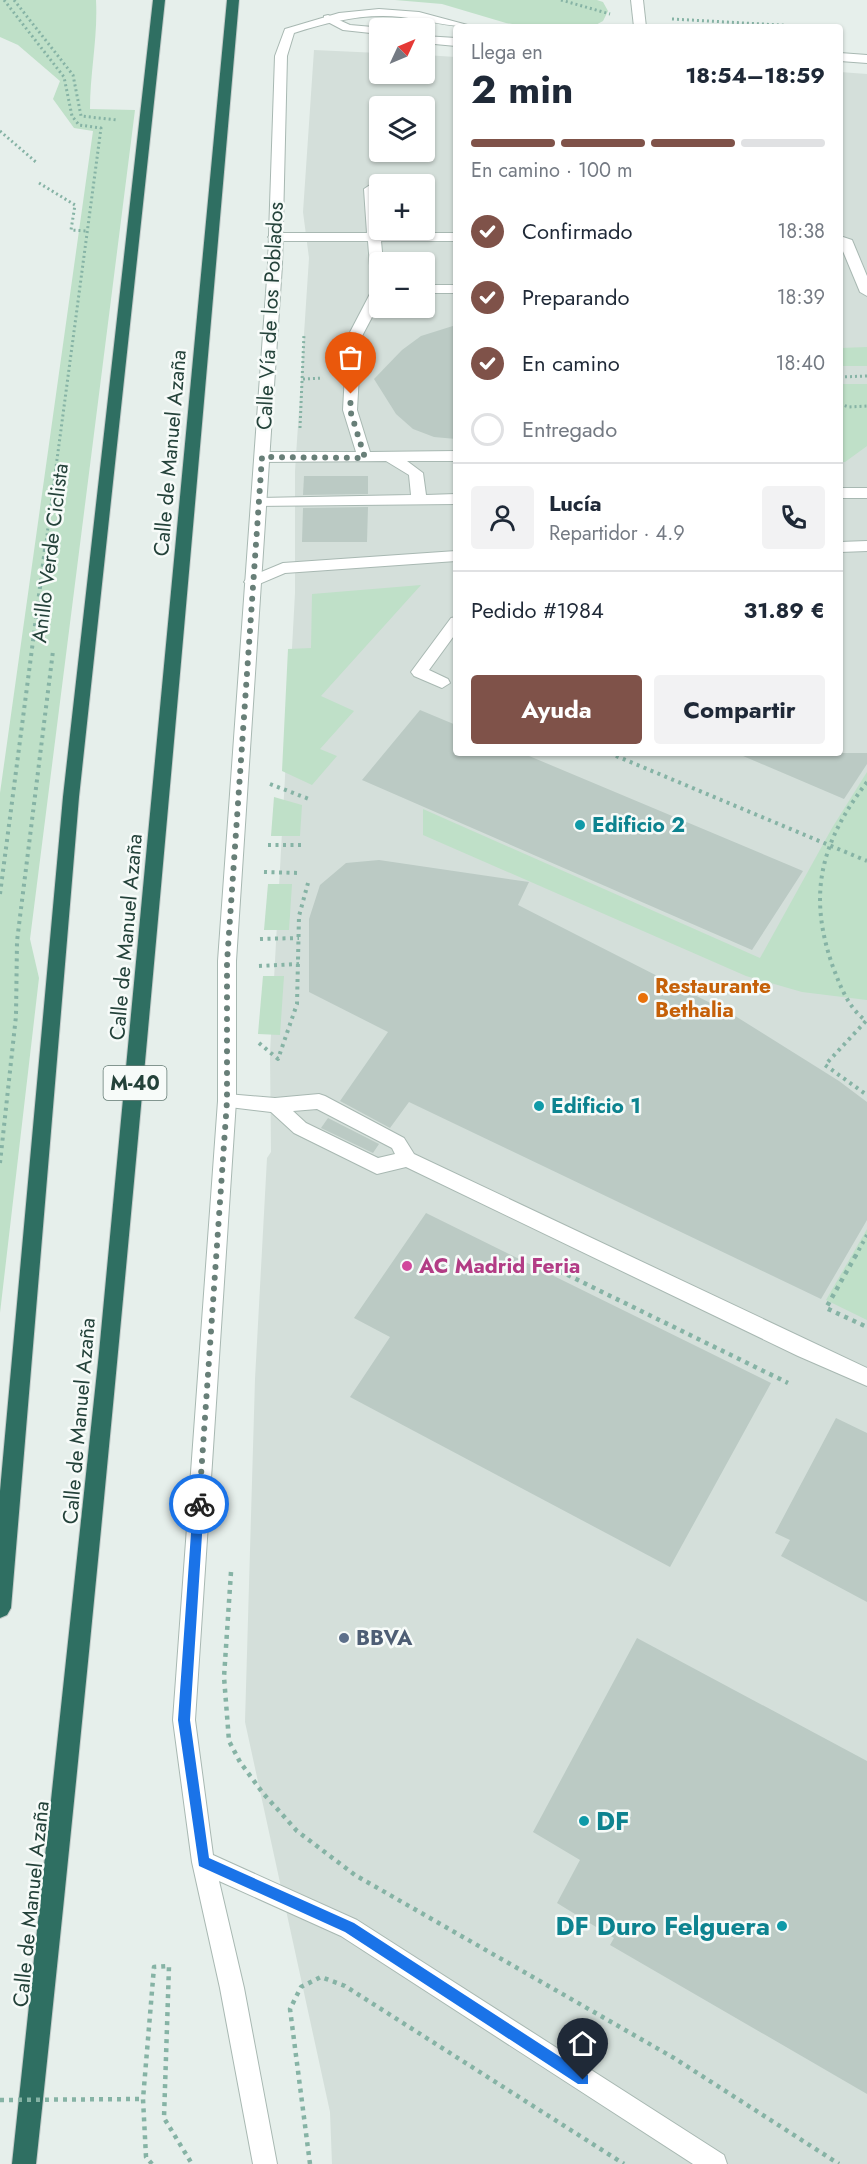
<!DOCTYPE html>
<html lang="es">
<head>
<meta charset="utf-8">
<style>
  :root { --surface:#fff; --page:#f2f2f3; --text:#1f2937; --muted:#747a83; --line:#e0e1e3; --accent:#7f5249 }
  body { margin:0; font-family:Jost,sans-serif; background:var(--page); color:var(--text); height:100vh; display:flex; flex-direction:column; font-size:22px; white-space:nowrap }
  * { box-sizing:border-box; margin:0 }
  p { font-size:20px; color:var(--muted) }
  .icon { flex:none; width:33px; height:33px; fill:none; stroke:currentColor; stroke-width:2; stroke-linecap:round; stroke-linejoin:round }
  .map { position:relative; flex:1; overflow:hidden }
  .panel { position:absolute; left:453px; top:24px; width:390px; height:732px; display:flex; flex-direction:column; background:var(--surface); border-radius:6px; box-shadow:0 2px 4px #0004 }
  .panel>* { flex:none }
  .needle { width:39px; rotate:46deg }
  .buttons { position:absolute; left:369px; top:18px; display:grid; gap:12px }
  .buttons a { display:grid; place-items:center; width:66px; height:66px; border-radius:6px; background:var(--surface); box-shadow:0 2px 4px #0004; font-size:30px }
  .pin { position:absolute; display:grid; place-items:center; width:51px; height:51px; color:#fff; margin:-62px -26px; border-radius:50% 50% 50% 0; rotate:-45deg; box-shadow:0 0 6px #0007 }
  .pin .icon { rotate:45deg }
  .courier { position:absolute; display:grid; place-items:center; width:60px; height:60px; margin:-30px; border:4px solid #1a73e8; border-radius:50%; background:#fff; color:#222; box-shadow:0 2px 8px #0007 }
  .overview em { font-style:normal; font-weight:700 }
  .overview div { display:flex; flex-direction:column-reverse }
  .overview { display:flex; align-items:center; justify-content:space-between; height:102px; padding:0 18px }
  h1 { font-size:39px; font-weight:700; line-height:45px }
  .bar { display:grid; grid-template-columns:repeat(4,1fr); gap:9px 6px; align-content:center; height:72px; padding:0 18px }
  .bar i { height:8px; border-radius:4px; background:var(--line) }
  .bar .on { background:var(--accent) }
  .bar p { grid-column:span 4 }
  .line { display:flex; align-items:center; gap:15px; padding:0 18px; border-top:2px solid var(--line) }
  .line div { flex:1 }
  .round { display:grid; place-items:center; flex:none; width:63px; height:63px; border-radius:6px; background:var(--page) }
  ol { padding:0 18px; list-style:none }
  li { display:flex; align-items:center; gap:18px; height:66px }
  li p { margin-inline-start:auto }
  li .icon { padding:6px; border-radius:50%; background:var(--accent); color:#fff; stroke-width:4 }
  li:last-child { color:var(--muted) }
  li i { width:33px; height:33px; border:3px solid var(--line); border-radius:50% }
  .primary-button { display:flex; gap:12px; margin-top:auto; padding:12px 18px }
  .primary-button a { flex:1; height:69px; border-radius:6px; background:var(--accent); color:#fff; font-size:24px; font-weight:700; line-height:69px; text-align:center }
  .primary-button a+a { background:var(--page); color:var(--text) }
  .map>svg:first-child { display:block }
  .built { fill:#d4dfda; fill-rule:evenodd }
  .green { fill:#bfe0c8 }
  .building { fill:#bbcac4 }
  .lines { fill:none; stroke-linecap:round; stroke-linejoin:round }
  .lane-casing { stroke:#a8b8b2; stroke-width:2 }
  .street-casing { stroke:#a8b8b2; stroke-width:2 }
  .highway-casing { stroke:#c2cac8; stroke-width:2 }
  .path-far2 { stroke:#86b3a5; stroke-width:3; stroke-dasharray:2 3; stroke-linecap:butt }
  .path-far1 { stroke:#86b3a5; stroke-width:4; stroke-dasharray:3 4.5; stroke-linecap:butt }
  .path { stroke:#86b3a5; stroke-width:4.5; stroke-dasharray:4 5; stroke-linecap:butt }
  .lane { fill:#fff; fill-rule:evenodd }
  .street { fill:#fff; fill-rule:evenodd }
  .highway { fill:#2f6f62; fill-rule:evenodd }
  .path-bridge { stroke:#86b3a5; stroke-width:4.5; stroke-dasharray:4 5; stroke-linecap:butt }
  .route { fill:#1a73e8 }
  .done { stroke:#687f78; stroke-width:6; stroke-dasharray:0 10.8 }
  .culture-dot { fill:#0f9aa8; stroke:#f7fbf9; stroke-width:2 }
  .food-dot { fill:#e8710a; stroke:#f7fbf9; stroke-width:2 }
  .hotel-dot { fill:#d1479c; stroke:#f7fbf9; stroke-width:2 }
  .service-dot { fill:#5c6f8a; stroke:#f7fbf9; stroke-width:2 }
  .labels { text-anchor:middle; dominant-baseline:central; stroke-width:5; stroke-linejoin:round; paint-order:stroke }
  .shield { fill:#f7fbf9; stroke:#637a73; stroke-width:1.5 }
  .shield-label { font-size:20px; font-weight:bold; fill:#24423a }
  .street-label { font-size:21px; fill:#24423a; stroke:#f7fbf9 }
  .culture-label { font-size:21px; font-weight:bold; fill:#0d838f; stroke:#f7fbf9; text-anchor:start }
  .food-label { font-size:21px; font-weight:bold; fill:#c56008; stroke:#f7fbf9; text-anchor:start }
  .hotel-label { font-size:21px; font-weight:bold; fill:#b23c85; stroke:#f7fbf9; text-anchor:start }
  .service-label { font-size:21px; font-weight:bold; fill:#4e5e75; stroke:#f7fbf9; text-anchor:start }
  .near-culture-label { font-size:26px; font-weight:bold; fill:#0d838f; stroke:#f7fbf9; text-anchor:start }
</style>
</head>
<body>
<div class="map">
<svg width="867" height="2164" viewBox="0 0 867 2164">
  <rect width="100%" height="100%" fill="#e6efeb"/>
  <!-- built -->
  <path class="built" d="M314 50 379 53 380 74H424L425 55 456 57V753H840V72L867 74V2164H332L330 2112 245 1722 255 1379 267 1158 271 1152 270 1053 295 593V471L309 258 303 212ZM380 106H424V152H380ZM380 184H424V230H380ZM380 262H424V308H380Z"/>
  <!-- green -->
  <g class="green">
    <path d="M0 0H96C98 37 90 72 90 109L135 110 30 939 39 978 0 1313V793L93 131 74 128 53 99 60 81 18 45 0 37Z"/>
    <polygon points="395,0 597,0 603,2 608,11 603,21 592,27 530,27 506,23 442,4"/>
    <polygon points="867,347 867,366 840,366 840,348"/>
    <polygon points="840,384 867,384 867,446 845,462 840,462"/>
    <polygon points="421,585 321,696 354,711 320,749 337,756 312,785 282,771 288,649 311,648 312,594"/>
    <polygon points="867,772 867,1000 802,992 746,976 423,835 423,809 760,958 832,828"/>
    <polygon points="274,797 302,805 300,836 271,836"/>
    <polygon points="268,884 292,884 289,930 264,930"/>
    <polygon points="263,976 284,976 280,1035 258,1034"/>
    <polygon points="867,1229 867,1320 826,1300"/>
  </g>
  <!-- building -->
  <g class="building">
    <polygon points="456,325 456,439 434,437 413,429 396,414 374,379 402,350 421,336"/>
    <polygon points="304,476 368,476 368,494 303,495"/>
    <polygon points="368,507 367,542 302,542 303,508"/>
    <polygon points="420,710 456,725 456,753 522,753 803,871 752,950 362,780"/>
    <polygon points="736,753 867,753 867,764 844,799"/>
    <polygon points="379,860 529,882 518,905 732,1014 839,1081 867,1102 867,1220 821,1299 409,1102 390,1128 340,1101 388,1032 309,992 309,919 320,885 346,863"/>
    <polygon points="328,1118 379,1144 373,1153 321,1128"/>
    <polygon points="426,1213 771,1383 670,1567 350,1397 390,1337 354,1318"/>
    <polygon points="836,1418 867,1433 867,1602 781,1556 790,1540 775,1533"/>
    <polygon points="637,1638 867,1761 867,2094 610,1945 614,1938 557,1903 580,1860 533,1832"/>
  </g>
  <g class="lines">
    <!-- lane casing -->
    <g class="lane-casing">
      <g id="lane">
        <polygon points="328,15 350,25 384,28 380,28 380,34 343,30 324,20 324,16"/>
        <polygon points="424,36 456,38 456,46 424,43"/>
        <polygon points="840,53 867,55 867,63 840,61"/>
        <polygon points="370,185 376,189 380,233 456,233 456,241 381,241 383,262 380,262 380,302 361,338 357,410 370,452 456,451 456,461 407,461 423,473 426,495 456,494 456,504 254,506 252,503 259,498 411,495 409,475 386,461 262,462 255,457 262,452 356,452 343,410 347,338 372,290 368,241 274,241 268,237 274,233 367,233 364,189"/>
        <polygon points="840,236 852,240 867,276 867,296 860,292 840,244"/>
        <rect x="424" y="285" width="32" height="8"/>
        <rect x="840" y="488" width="27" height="10"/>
        <polygon points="867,541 867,551 840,552 840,542"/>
        <polygon points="456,551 456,561 285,573 252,587 244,582 247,578 283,563"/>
        <path d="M227 1094 275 1098 319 1094 325 1096 404 1138 414 1154 867 1368V1386L798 1356 406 1167 377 1174 294 1133 271 1112 221 1106 218 1101 221 1096ZM317 1109 392 1148 395 1154 378 1158 306 1123 293 1111Z"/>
      </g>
    </g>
    <!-- street casing -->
    <g class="street-casing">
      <g id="street">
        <polygon points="631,0 643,0 646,27 634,27"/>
        <path d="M379 9 419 12 475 27C450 27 426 20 401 17 364 13 329 22 294 33L287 56 282 265 236 961V1101L195 1720 213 1855 357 1920 724 2155 727 2164H693L341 1936 219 1881 244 1988 277 2164H253L220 1988 192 1862 173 1720 218 1101V961L268 265 275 56 285 29 339 13Z"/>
        <polygon points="456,617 456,633 429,670 448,679 450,683 442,688 414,676 411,672 451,618"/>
      </g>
    </g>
    <!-- highway casing -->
    <g class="highway-casing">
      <g id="highway">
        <polygon points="153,0 165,0 79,797 11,1608 7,1615 0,1618 0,1491 63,797"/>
        <path d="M227 0H239C176 722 114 1444 36 2164H12L99 1353Z"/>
      </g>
    </g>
    <!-- path-far2 -->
    <g class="path-far2">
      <polyline points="4,0 64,77 72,116 79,125 101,128 45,550"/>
      <polyline points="14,0 73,75 81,116 117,120"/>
      <polyline points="561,0 610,14"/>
      <polyline points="672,19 816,27"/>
      <polyline points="0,131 37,163"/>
      <polyline points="39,183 75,205 71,230 87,231"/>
      <polyline points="840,377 867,376"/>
      <polyline points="303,379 323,378"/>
      <polyline points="840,404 849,407 867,406"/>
      <polyline points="300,428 304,334"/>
    </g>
    <!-- path-far1 -->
    <g class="path-far1">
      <polyline points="609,753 867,861"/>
      <path d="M867 782C821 842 807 894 833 967 841 988 848 1007 866 1021L825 1065 867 1095"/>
      <polyline points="270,784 309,799"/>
      <polyline points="268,845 303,845"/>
      <polyline points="264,872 300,873"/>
      <polyline points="0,894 45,549"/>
      <polyline points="260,939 299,938"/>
      <polyline points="259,966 299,964"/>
      <polyline points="259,1043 278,1059 297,1004 299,916 308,883"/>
      <polyline points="0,1163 16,1016 17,941 53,651"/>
      <polyline points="855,1257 867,1235"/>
    </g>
    <!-- path -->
    <g class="path">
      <polyline points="856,1255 826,1308 867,1327"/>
      <polyline points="535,1259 788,1383"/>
      <polyline points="231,1572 224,1677 229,1741 240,1762 262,1792 297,1831 355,1875 674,2058 839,2164"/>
      <polyline points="152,2164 146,2157 143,2099 154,1967 169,1966 164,2118 192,2164"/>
      <polyline points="310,2164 290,2009 301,1987 321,1977 345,1986 624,2164"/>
    </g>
    <!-- lane -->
    <use href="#lane" class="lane"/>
    <!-- street -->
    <use href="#street" class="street"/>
    <!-- highway -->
    <use href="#highway" class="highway"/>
    <!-- path-bridge -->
    <polyline class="path-bridge" points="0,2100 143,2099"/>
  </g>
  <!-- route -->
  <polygon class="route" points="199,1499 204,1504 190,1720 209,1858 354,1923 588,2075 588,2084 578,2084 345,1932 199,1866 178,1720 193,1504"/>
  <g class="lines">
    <!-- done -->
    <polyline class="done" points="199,1504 227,1101 227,962 262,457 365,458 350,410 351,394"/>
  </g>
  <!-- markers -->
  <g class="culture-dot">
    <circle cx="580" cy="825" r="6"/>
    <circle cx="539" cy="1106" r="6"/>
    <circle cx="584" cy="1821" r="6"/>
    <circle cx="782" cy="1926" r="6"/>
  </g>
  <circle class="food-dot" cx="643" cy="998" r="6"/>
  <circle class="hotel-dot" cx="407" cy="1266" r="6"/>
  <circle class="service-dot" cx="344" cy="1638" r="6"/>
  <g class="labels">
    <!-- shield labels -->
    <rect class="shield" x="103.5" y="1066" width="63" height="34" rx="4.5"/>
    <g class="shield-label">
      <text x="135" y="1083">M-40</text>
    </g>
    <!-- street labels -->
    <g class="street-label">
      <text transform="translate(270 316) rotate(-87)">Calle Vía de los Poblados</text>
      <text transform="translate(170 453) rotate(-85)">Calle de Manuel Azaña</text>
      <text transform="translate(50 553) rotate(-83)">Anillo Verde Ciclista</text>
      <text transform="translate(126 937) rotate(-85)">Calle de Manuel Azaña</text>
      <text transform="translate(79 1421) rotate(-85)">Calle de Manuel Azaña</text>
      <text transform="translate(31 1904) rotate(-84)">Calle de Manuel Azaña</text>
    </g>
    <!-- culture labels -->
    <g class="culture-label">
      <text x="592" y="825">Edificio 2</text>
      <text x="551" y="1106">Edificio 1</text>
    </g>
    <!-- food labels -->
    <g class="food-label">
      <text x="655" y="986">Restaurante<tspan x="655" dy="24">Bethalia</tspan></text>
    </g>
    <!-- hotel labels -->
    <g class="hotel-label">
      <text x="419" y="1266">AC Madrid Feria</text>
    </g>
    <!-- service labels -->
    <g class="service-label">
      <text x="356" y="1638">BBVA</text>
    </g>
    <!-- near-culture labels -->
    <g class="near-culture-label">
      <text x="596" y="1821">DF</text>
      <text x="770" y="1926" text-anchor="end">DF Duro Felguera</text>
    </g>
  </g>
</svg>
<div class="buttons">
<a><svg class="needle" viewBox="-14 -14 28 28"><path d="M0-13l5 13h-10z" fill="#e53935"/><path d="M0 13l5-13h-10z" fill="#747a83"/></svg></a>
<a><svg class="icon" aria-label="layers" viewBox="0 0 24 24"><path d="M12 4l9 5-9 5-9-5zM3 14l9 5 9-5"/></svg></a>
<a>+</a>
<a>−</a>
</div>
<div class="pin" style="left:351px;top:394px;background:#ea580c"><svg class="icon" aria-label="bag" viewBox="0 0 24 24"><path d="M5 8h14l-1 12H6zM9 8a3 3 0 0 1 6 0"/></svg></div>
<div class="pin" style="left:583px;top:2080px;background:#1f2937"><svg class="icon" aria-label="home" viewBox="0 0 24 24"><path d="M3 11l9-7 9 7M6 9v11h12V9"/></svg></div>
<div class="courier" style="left:199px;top:1504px"><svg class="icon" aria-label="bike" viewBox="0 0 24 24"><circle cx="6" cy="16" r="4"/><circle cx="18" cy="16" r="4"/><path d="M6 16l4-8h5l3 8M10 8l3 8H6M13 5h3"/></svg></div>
<section class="panel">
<div class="overview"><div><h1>2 min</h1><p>Llega en</p></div><em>18:54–18:59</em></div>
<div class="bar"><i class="on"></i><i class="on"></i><i class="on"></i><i></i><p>En camino · 100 m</p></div>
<ol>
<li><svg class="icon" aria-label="check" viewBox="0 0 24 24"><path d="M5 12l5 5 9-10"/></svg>Confirmado<p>18:38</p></li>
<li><svg class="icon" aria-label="check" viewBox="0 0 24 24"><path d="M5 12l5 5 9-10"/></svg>Preparando<p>18:39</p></li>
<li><svg class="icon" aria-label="check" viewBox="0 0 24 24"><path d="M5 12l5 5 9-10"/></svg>En camino<p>18:40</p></li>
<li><i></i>Entregado</li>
</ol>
<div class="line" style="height:108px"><a class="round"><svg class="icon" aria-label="person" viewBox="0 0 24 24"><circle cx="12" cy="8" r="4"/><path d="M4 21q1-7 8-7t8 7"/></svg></a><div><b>Lucía</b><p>Repartidor · 4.9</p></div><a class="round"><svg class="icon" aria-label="phone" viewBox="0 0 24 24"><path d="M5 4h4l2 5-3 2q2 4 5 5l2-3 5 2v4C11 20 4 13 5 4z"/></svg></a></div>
<div class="line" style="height:78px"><div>Pedido #1984</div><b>31.89 €</b></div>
<div class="primary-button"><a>Ayuda</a><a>Compartir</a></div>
</section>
</div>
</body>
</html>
